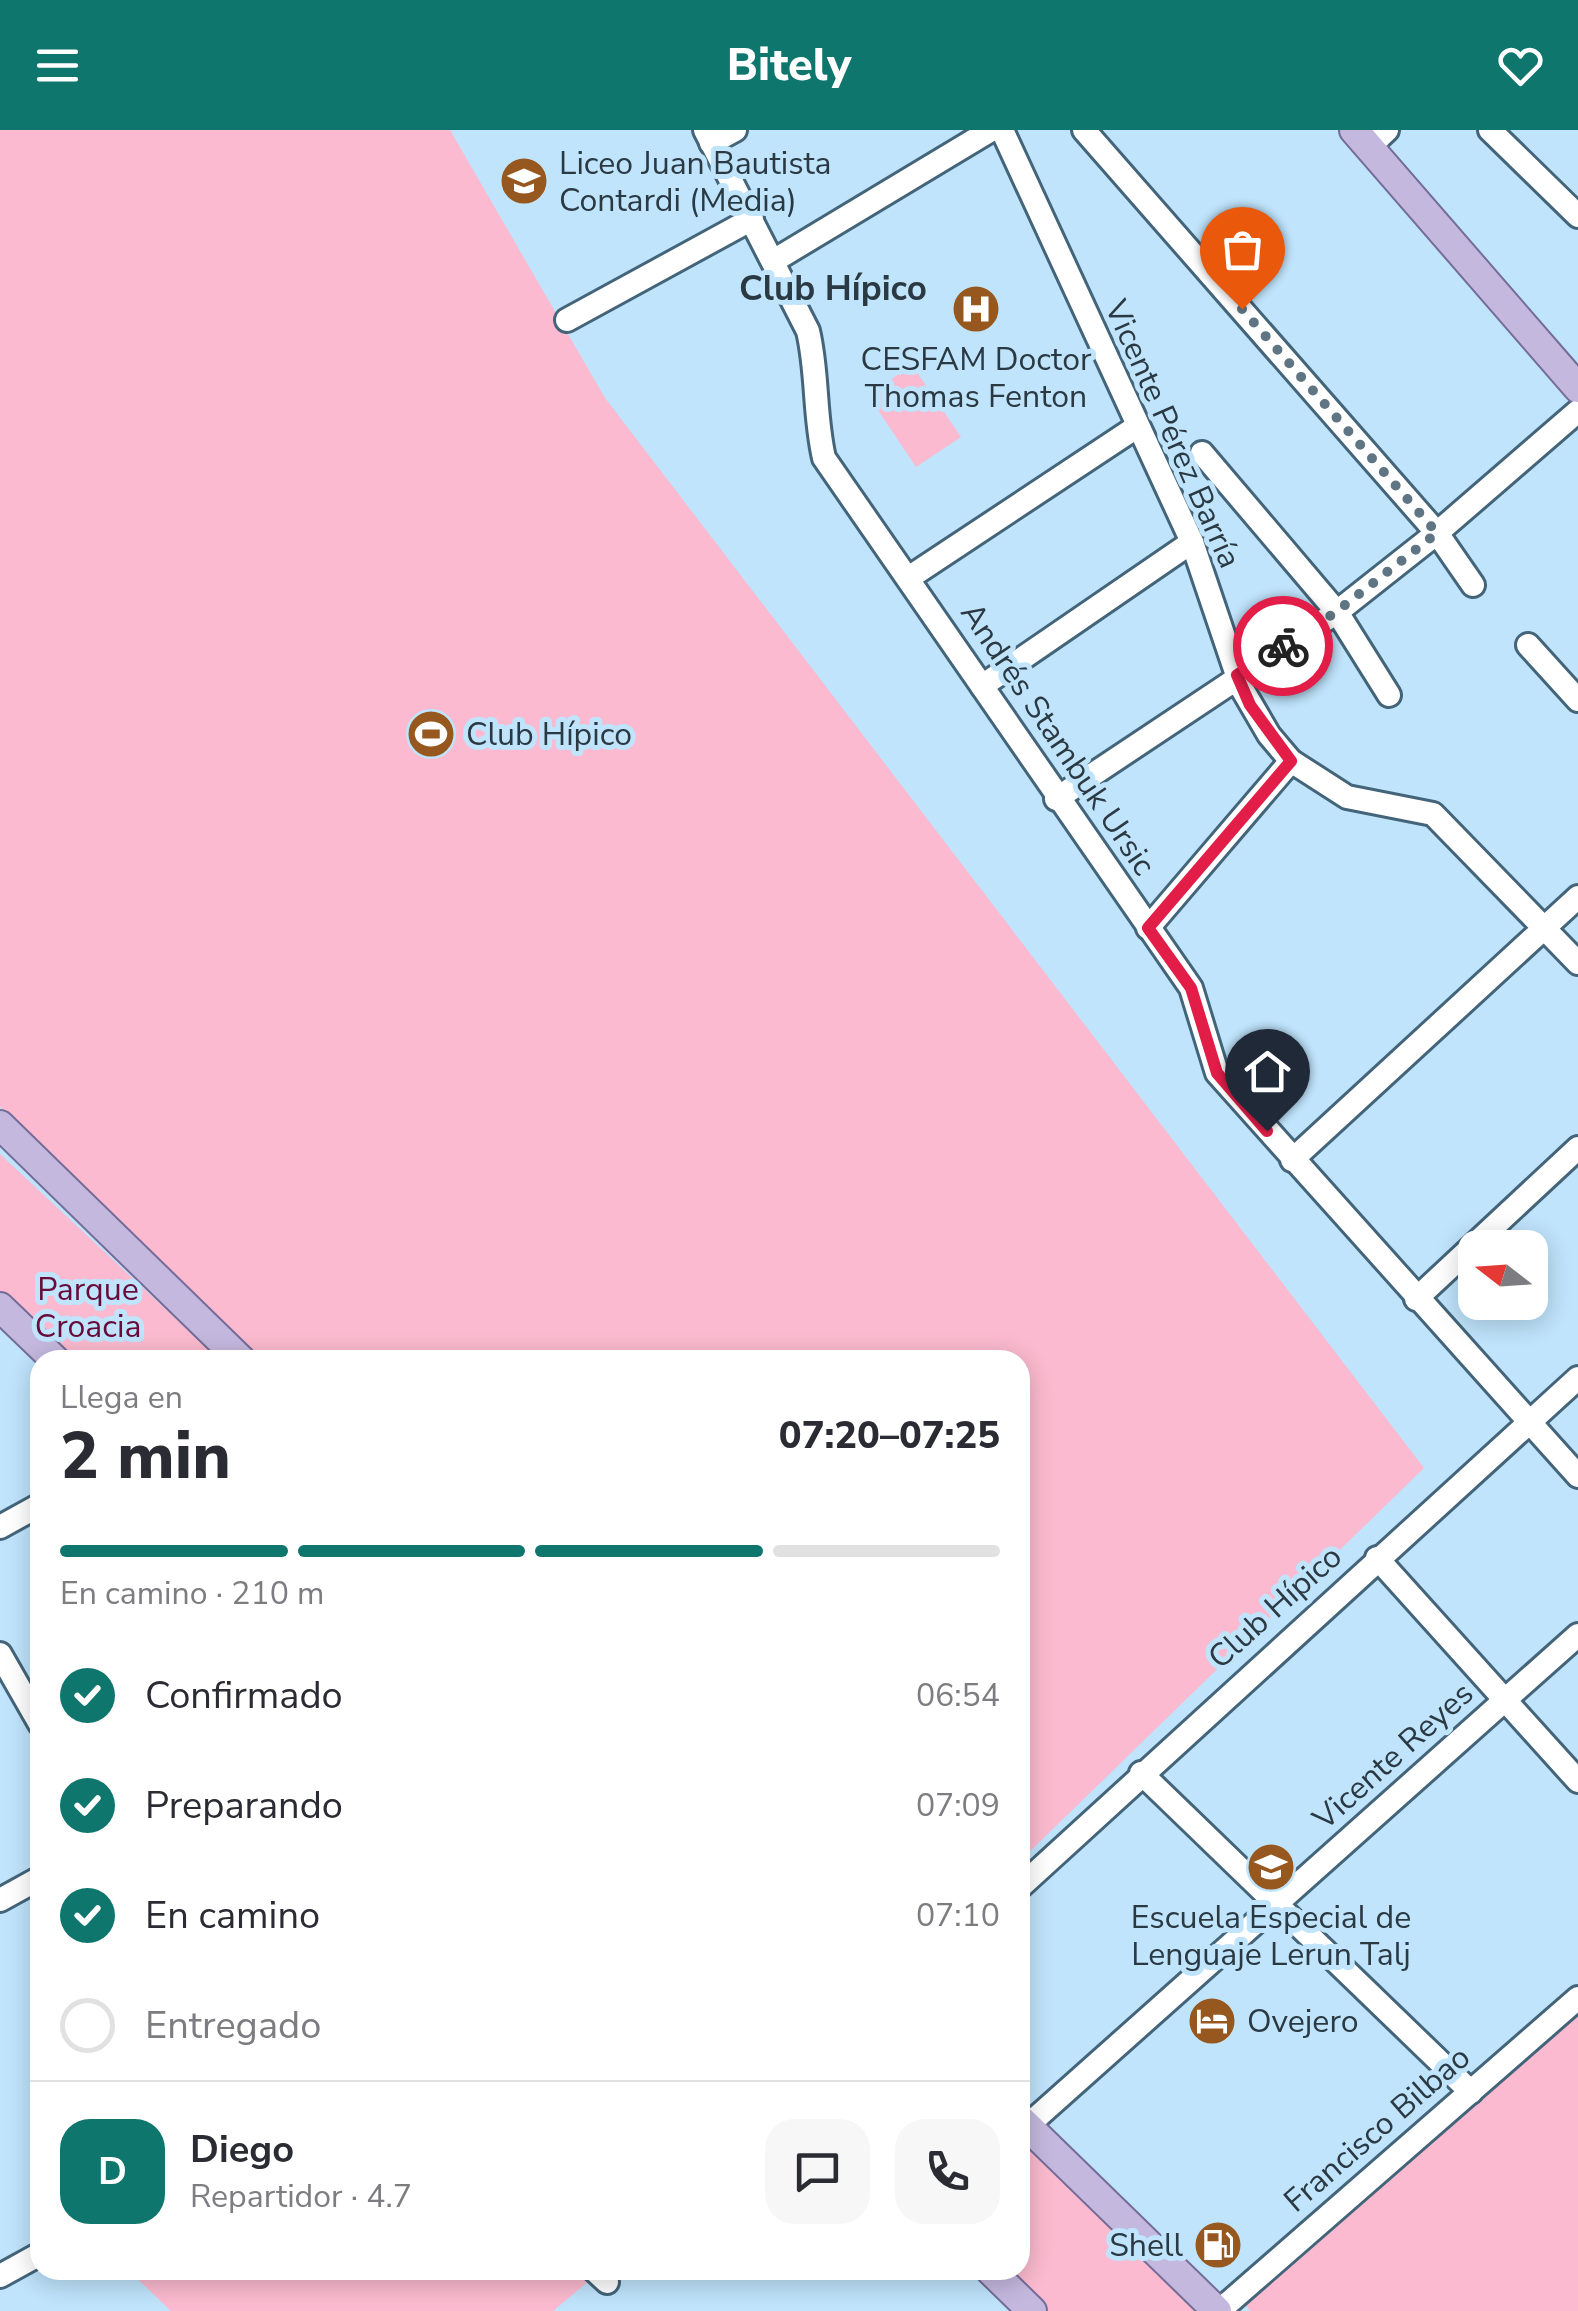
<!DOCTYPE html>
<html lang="es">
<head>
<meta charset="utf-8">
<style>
  :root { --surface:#fff; --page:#f7f7f7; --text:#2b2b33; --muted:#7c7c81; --line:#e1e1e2; --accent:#0f766e }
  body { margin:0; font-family:"Nunito Sans",sans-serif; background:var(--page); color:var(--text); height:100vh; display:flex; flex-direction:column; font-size:38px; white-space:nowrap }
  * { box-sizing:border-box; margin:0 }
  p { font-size:32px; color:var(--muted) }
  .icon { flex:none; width:55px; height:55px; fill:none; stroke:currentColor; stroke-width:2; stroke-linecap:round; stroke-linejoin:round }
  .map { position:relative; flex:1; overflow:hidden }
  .side { position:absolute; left:30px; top:1220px; width:1000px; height:930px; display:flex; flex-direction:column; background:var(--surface); border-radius:30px; box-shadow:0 5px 25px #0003 }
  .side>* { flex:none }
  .needle { width:65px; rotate:287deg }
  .controls { position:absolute; left:1458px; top:1100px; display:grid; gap:20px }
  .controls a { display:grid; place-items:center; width:90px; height:90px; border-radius:20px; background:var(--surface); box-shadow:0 5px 25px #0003; font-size:50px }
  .pin { position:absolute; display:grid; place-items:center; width:85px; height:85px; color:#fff; margin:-102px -42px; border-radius:50% 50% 50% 0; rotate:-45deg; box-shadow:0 0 10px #0007 }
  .pin .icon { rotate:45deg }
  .courier { position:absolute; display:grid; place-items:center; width:100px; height:100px; margin:-50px; border:8px solid #e11d48; border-radius:50%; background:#fff; color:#222; box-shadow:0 2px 12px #0007 }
  .head em { font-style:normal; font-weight:800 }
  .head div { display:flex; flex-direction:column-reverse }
  .head { display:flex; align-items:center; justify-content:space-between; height:170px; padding:0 30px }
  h1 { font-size:65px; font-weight:800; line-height:75px }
  .bar { display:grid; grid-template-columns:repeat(4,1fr); gap:15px 10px; align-content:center; height:120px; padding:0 30px }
  .bar i { height:12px; border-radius:8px; background:var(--line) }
  .bar .current { background:var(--accent) }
  .bar p { grid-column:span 4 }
  .line { display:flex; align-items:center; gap:25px; padding:0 30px; border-top:2px solid var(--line) }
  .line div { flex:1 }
  .round { display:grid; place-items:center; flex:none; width:105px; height:105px; border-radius:30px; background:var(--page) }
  ol { padding:0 30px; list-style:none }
  li { display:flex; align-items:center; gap:30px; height:110px }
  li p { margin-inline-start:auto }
  li .icon { padding:10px; border-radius:50%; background:var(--accent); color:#fff; stroke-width:4 }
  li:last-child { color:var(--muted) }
  li i { width:55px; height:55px; border:5px solid var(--line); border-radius:50% }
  header { display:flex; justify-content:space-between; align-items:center; height:130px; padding:0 30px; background:var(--accent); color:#fff; font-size:45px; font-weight:800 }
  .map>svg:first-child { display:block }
  .green { fill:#fbbacf }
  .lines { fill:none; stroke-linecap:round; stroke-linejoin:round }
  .minor-casing { stroke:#436479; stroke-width:28 }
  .major-casing { stroke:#746d99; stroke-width:32 }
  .minor { stroke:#fff; stroke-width:22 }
  .major { stroke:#c4b8de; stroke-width:28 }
  .done { stroke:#5f7584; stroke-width:10; stroke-dasharray:0 18 }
  .route { stroke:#e11d48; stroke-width:12 }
  .labels { text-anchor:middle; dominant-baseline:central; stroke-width:10; stroke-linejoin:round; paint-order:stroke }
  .poi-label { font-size:32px; fill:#2b3943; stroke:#bfe4fc; text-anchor:start }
  .street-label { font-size:32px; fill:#2b3943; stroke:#bfe4fc }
  .park-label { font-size:32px; fill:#680b39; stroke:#bfe4fc }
  .neighbourhood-label { font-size:35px; font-weight:bold; fill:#2b3943; stroke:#bfe4fc }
</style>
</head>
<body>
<header><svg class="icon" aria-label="menu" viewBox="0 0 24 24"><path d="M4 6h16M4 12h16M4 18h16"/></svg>Bitely<svg class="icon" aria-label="heart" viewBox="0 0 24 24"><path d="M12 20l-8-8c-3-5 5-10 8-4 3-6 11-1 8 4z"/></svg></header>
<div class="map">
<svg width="1578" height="2181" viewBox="0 0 1578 2181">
  <rect width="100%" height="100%" fill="#bfe4fc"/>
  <!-- green -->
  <g class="green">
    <polygon points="0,0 450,0 605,268 1424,1338 1020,1731 1020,1230 261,1230 0,977"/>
    <polygon points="912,235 961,307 916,337 868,265"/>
    <polygon points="0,1024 220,1230 68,1230 0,1162"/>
    <polygon points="1578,1877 1578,2181 1251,2181 1243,2173"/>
    <polygon points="1020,2008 1198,2181 1048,2181 1006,2140 1020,2140"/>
    <polygon points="128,2140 577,2140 589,2151 553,2181 171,2181"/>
  </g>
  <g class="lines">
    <!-- minor casing -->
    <g class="minor-casing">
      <g id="minor">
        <path d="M705 0 808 201C818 243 814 285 824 328L1191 858 1217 943 1578 1346"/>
        <polyline points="1002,0 1192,412 1241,557 1269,605 1291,631 1347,667 1433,684 1578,833"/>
        <polyline points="1084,0 1437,403 1473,455"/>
        <polyline points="1490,0 1578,86"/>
        <polyline points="711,13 735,0"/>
        <polyline points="1369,17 1387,0"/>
        <polyline points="775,130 991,0"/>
        <polyline points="567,190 752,89"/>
        <polyline points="1202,323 1337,482 1389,565"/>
        <polyline points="910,447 1138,296"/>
        <polyline points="1528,515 1578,570"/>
        <polyline points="982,556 1192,412"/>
        <polyline points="1056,669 1337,482 1437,403 1578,281"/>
        <polyline points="1148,798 1291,631"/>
        <polyline points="1292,1030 1578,767"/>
        <polyline points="1416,1169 1578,1018"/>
        <polyline points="0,1397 40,1375"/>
        <polyline points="1377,1428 1578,1651"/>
        <polyline points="0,1524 40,1594"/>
        <polyline points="1141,1643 1471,1962"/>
        <polyline points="1020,1757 1578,1248"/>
        <polyline points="0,1770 40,1748"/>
        <polyline points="1027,1996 1578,1505"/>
        <polyline points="594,2140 607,2152"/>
        <polyline points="0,2146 40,2124"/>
        <polyline points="1219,2181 1578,1868"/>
      </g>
    </g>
    <!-- major casing -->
    <g class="major-casing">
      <g id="major">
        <polyline points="1354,0 1578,258"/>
        <polyline points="0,995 241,1230"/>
        <polyline points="0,1177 55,1230"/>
        <polyline points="1020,1989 1217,2181"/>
        <polyline points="990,2140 1032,2181"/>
      </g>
    </g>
    <!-- minor -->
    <use href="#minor" class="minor"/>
    <!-- major -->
    <use href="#major" class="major"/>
  </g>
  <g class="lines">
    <!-- done -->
    <polyline class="done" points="1242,179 1437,403 1336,482 1283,516"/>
    <!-- route -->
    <polyline class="route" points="1267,1001 1217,943 1191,858 1148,798 1291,631 1250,575 1237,545 1283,516"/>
  </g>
  <!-- icons -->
  <defs>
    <g id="school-disc" transform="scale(2.5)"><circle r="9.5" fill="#975820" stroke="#bfe4fc"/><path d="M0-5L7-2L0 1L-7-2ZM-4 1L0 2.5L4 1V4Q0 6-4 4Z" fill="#fff"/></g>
    <g id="hospital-disc" transform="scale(2.5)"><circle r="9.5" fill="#975820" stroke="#bfe4fc"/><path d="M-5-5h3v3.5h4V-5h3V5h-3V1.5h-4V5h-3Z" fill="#fff"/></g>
    <g id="stadium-disc" transform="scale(2.5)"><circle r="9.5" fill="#975820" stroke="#bfe4fc"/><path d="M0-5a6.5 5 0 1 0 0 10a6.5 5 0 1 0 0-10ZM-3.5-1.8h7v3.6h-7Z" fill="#fff"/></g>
    <g id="hotel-disc" transform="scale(2.5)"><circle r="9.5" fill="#975820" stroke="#bfe4fc"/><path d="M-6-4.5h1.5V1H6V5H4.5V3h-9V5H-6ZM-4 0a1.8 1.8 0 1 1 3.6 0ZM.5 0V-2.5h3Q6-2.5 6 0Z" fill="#fff"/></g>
    <g id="fuel-disc" transform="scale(2.5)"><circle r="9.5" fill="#975820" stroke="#bfe4fc"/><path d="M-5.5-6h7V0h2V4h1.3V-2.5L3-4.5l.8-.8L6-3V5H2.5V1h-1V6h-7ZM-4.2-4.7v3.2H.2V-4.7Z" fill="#fff"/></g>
  </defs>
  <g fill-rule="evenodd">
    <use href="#school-disc" x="524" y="51"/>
    <use href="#hospital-disc" x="976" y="179"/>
    <use href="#stadium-disc" x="431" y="604"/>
    <use href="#school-disc" x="1271" y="1737"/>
    <use href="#hotel-disc" x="1212" y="1891"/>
    <use href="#fuel-disc" x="1218" y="2115"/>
  </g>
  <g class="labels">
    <!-- poi labels -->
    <g class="poi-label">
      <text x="559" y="33">Liceo Juan Bautista<tspan x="559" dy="37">Contardi (Media)</tspan></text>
      <text x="976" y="229" text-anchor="middle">CESFAM Doctor<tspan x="976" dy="37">Thomas Fenton</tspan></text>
      <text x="466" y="604">Club Hípico</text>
      <text x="1271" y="1787" text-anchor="middle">Escuela Especial de<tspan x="1271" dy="37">Lenguaje Lerun Talj</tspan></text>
      <text x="1247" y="1891">Ovejero</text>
      <text x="1183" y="2115" text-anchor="end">Shell</text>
    </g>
    <!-- street labels -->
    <g class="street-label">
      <text transform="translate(1173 304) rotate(66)">Vicente Pérez Barría</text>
      <text transform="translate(1058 609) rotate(56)">Andrés Stambuk Ursic</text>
      <text transform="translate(1275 1477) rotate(-42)">Club Hípico</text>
      <text transform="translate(1393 1626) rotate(-42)">Vicente Reyes</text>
      <text transform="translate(1377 1999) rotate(-41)">Francisco Bilbao</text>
    </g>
    <!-- park labels -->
    <g class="park-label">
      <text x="88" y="1159">Parque<tspan x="88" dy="37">Croacia</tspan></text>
    </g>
    <!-- neighbourhood labels -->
    <g class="neighbourhood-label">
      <text x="833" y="158">Club Hípico</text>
    </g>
  </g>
</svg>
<div class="controls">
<a><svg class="needle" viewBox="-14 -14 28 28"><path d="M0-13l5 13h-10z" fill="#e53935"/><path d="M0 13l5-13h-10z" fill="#7c7c81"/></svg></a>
</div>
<div class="pin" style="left:1242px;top:179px;background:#ea580c"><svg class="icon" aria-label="bag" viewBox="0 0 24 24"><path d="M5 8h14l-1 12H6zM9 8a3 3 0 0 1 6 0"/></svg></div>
<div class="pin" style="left:1267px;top:1001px;background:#1f2937"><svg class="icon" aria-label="home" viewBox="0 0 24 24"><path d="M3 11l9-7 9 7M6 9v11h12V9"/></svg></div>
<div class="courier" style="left:1283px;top:516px"><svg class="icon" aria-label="bike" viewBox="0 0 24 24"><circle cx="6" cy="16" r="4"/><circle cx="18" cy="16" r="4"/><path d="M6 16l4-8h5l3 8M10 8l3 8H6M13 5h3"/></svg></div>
<section class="side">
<div class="head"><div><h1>2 min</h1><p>Llega en</p></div><em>07:20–07:25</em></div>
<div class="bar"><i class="current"></i><i class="current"></i><i class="current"></i><i></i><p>En camino · 210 m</p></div>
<ol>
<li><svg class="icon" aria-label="check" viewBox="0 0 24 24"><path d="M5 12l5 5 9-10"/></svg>Confirmado<p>06:54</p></li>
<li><svg class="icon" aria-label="check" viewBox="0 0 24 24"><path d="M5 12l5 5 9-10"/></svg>Preparando<p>07:09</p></li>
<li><svg class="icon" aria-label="check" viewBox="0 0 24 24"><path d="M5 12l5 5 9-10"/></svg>En camino<p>07:10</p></li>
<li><i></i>Entregado</li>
</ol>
<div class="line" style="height:180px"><b class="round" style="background:var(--accent);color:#fff">D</b><div><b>Diego</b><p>Repartidor · 4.7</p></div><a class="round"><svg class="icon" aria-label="chat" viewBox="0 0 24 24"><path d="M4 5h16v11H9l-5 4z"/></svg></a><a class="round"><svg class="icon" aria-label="phone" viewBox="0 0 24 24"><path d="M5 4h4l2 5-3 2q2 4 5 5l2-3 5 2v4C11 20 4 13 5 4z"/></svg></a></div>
</section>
</div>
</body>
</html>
